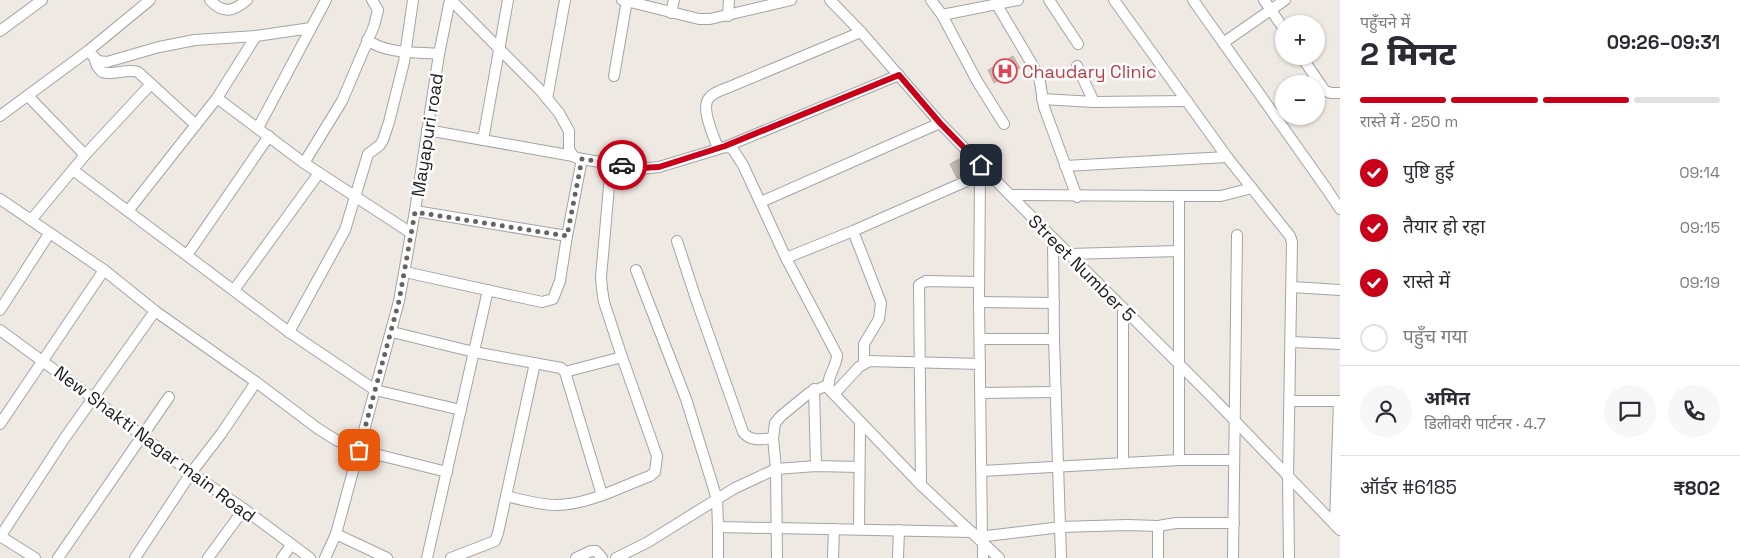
<!DOCTYPE html>
<html lang="hi">
<head>
<meta charset="utf-8">
<style>
  :root { --surface:#fff; --page:#f7f7f7; --text:#2b2b33; --muted:#7c7c81; --line:#e1e1e2; --accent:#c90019 }
  body { margin:0; font-family:"Space Grotesk","Noto Sans Devanagari",sans-serif; background:var(--page); color:var(--text); height:100vh; display:flex; flex-direction:column; font-size:19px; white-space:nowrap }
  * { box-sizing:border-box; margin:0 }
  p { font-size:16px; color:var(--muted) }
  .icon { flex:none; width:28px; height:28px; fill:none; stroke:currentColor; stroke-width:2; stroke-linecap:round; stroke-linejoin:round }
  .map { position:relative; flex:1; overflow:hidden }
  .side { display:flex; flex-direction:column; background:var(--surface); width:400px }
  .side>* { flex:none }
  .fabs { position:absolute; left:1275px; top:15px; display:grid; gap:10px }
  .fabs a { display:grid; place-items:center; width:50px; height:50px; border-radius:50%; background:var(--surface); box-shadow:0 1px 4px #0004; font-size:25px }
  .pin { position:absolute; display:grid; place-items:center; width:42px; height:42px; color:#fff; margin:-21px; border-radius:10px; box-shadow:0 2px 8px #0006 }
  .courier { position:absolute; display:grid; place-items:center; width:50px; height:50px; margin:-25px; border:4px solid #c90019; border-radius:50%; background:#fff; color:#222; box-shadow:0 1px 6px #0007 }
  .summary em { font-style:normal; font-weight:800 }
  .summary div { display:flex; flex-direction:column-reverse }
  .summary { display:flex; align-items:center; justify-content:space-between; height:85px; padding:0 20px }
  h1 { font-size:32px; font-weight:800; line-height:38px }
  .bar { display:grid; grid-template-columns:repeat(4,1fr); gap:8px 5px; align-content:center; height:60px; padding:0 20px }
  .bar i { height:6px; border-radius:4px; background:var(--line) }
  .bar .active { background:var(--accent) }
  .bar p { grid-column:span 4 }
  .line { display:flex; align-items:center; gap:12px; padding:0 20px; border-top:1px solid var(--line) }
  .line div { flex:1 }
  .round { display:grid; place-items:center; flex:none; width:52px; height:52px; border-radius:26px; background:var(--page) }
  ol { padding:0 20px; list-style:none }
  li { display:flex; align-items:center; gap:15px; height:55px }
  li p { margin-inline-start:auto }
  li .icon { padding:5px; border-radius:50%; background:var(--accent); color:#fff; stroke-width:4 }
  li:last-child { color:var(--muted) }
  li i { width:28px; height:28px; border:2px solid var(--line); border-radius:50% }
  main { display:flex; flex:1; min-height:0 }
  .map>svg:first-child { display:block }
  .building { fill:#c6bab5; stroke:#c0ada4 }
  .lines { fill:none; stroke-linecap:round; stroke-linejoin:round }
  .minor-casing { stroke:#a4a4a4; stroke-width:12 }
  .minor { stroke:#fff; stroke-width:10 }
  .done { stroke:#666462; stroke-width:5; stroke-dasharray:0 9 }
  .route { stroke:#c90019; stroke-width:6 }
  .labels { text-anchor:middle; dominant-baseline:central; stroke-width:5; stroke-linejoin:round; paint-order:stroke }
  .health-label { font-size:18px; fill:#be3a42; stroke:#fff; text-anchor:start }
  .street-label { font-size:18px; fill:#1d1d1d; stroke:#fff }
</style>
</head>
<body>
<main>
<div class="map">
<svg width="1340" height="558" viewBox="0 0 1340 558">
  <rect width="100%" height="100%" fill="#eee9e2"/>
  <!-- building -->
  <g class="building">
    <polygon points="1013,56 1020,68 994,83 988,70"/>
    <polygon points="961,158 964,163 967,161 976,170 957,178 950,164"/>
  </g>
  <g class="lines">
    <!-- minor casing -->
    <g class="minor-casing">
      <g id="minor">
        <path d="M210 0C223 14 233 12 247 0"/>
        <path d="M451 0 541 91 559 113 569 131V149L573 156 577 158 639 169 659 167 725 147 732 148 743 165 786 258 837 355C837 367 826 376 829 389L921 485 999 558"/>
        <polyline points="622,0 699,19 710,19 791,0"/>
        <polyline points="830,0 861,32 940,123 1010,195 1211,396 1340,530"/>
        <polyline points="931,0 942,15 977,81 1004,124"/>
        <polyline points="1049,0 1078,44"/>
        <polyline points="1114,0 1227,157 1290,236 1292,242 1288,476 1289,558"/>
        <polyline points="1193,0 1326,188 1340,209"/>
        <polyline points="1264,0 1284,29"/>
        <polyline points="997,5 1039,76 1044,107 1077,197"/>
        <polyline points="671,13 674,0"/>
        <polyline points="942,15 1018,0"/>
        <polyline points="728,16 729,0"/>
        <polyline points="0,31 42,0"/>
        <path d="M367 40C387 54 416 52 439 54"/>
        <polyline points="1223,43 1285,0"/>
        <polyline points="88,51 98,61 107,62 159,47 195,40 256,36 311,28"/>
        <polyline points="1301,56 1325,91 1331,93 1340,93"/>
        <path d="M94 57 97 66 102 72C114 76 126 68 138 72L196 125"/>
        <polyline points="1077,66 1094,102"/>
        <polyline points="614,76 627,0"/>
        <polyline points="28,96 85,155"/>
        <polyline points="217,98 304,163 411,233"/>
        <polyline points="547,99 565,0"/>
        <polyline points="1042,99 1094,102 1187,101"/>
        <polyline points="0,116 88,51 150,0"/>
        <polyline points="258,128 326,0"/>
        <polyline points="427,130 573,156"/>
        <polyline points="483,140 508,0"/>
        <polyline points="725,147 899,75"/>
        <path d="M718 148C714 137 700 108 709 98 713 93 721 90 727 88L861 32"/>
        <polyline points="304,163 342,101 374,26 378,10 372,0"/>
        <polyline points="1065,166 1227,157"/>
        <polyline points="73,170 289,332 375,390 461,410"/>
        <polyline points="980,175 979,302 982,536"/>
        <polyline points="1010,195 1179,196 1179,460"/>
        <polyline points="1179,196 1221,196 1252,188"/>
        <polyline points="0,199 104,270 155,311 256,382 317,428 336,440 359,450 447,472"/>
        <polyline points="761,202 940,123"/>
        <polyline points="128,211 217,98 256,36"/>
        <polyline points="415,211 567,236"/>
        <polyline points="31,220 85,155 151,84"/>
        <polyline points="853,231 881,303 879,319 864,344 864,363"/>
        <polyline points="1053,238 1054,339 1061,558"/>
        <path d="M677 241 695 296 743 432C750 442 763 439 773 438"/>
        <polyline points="1069,254 1179,251"/>
        <polyline points="187,255 269,136"/>
        <polyline points="786,258 853,231 985,173"/>
        <polyline points="636,270 686,399 717,499 718,527 718,558"/>
        <polyline points="405,272 528,299 542,302 553,299 560,281 567,236 582,159"/>
        <polyline points="1292,287 1340,290"/>
        <polyline points="234,290 319,173"/>
        <polyline points="979,302 1054,303"/>
        <polyline points="1123,308 1123,463"/>
        <polyline points="0,310 49,234"/>
        <polyline points="0,330 94,399 191,473 244,509 310,558"/>
        <polyline points="289,332 345,230 368,154 380,145 383,140 389,122 404,62 413,0"/>
        <polyline points="392,332 474,352 561,368 565,372 602,495"/>
        <polyline points="980,339 1054,339"/>
        <polyline points="1291,342 1340,344"/>
        <polyline points="565,372 622,357"/>
        <polyline points="814,389 816,466"/>
        <polyline points="981,393 1056,392"/>
        <polyline points="834,394 859,367 869,361 980,364"/>
        <polyline points="1290,401 1340,401"/>
        <polyline points="0,424 104,270"/>
        <polyline points="982,471 1179,460 1234,460"/>
        <polyline points="921,485 919,285 926,281 979,282"/>
        <path d="M506 496C522 500 540 505 556 505 588 505 620 487 650 476L655 472 657 456 622 357 604 302 602 289 601 277 611 164"/>
        <polyline points="1335,525 1339,401"/>
        <polyline points="718,527 972,532"/>
        <polyline points="859,529 860,422"/>
        <polyline points="0,536 35,558"/>
        <polyline points="0,537 64,439 155,311"/>
        <polyline points="978,537 1061,527 1127,525 1158,526 1176,523 1234,523"/>
        <polyline points="58,558 169,397"/>
        <polyline points="135,558 191,473 221,434 256,382"/>
        <polyline points="208,558 244,509"/>
        <polyline points="282,558 291,545"/>
        <polyline points="325,558 336,534"/>
        <polyline points="387,558 336,534 399,301 415,211 439,54 450,0"/>
        <polyline points="427,558 488,290"/>
        <polyline points="451,558 495,541 498,533 535,363"/>
        <polyline points="576,558 591,551 596,551 602,558"/>
        <polyline points="616,558 648,542 735,488 776,469 816,466 859,467"/>
        <polyline points="777,558 776,469 773,438 775,423 781,416 809,393 828,385"/>
        <polyline points="833,558 834,529"/>
        <polyline points="898,558 899,530"/>
        <polyline points="983,558 983,543"/>
        <polyline points="1158,558 1158,526"/>
        <polyline points="1233,558 1237,235"/>
      </g>
    </g>
    <!-- minor -->
    <use href="#minor" class="minor"/>
  </g>
  <g class="lines">
    <!-- done -->
    <polyline class="done" points="359,450 399,301 415,212 567,236 582,159 622,165"/>
    <!-- route -->
    <polyline class="route" points="622,165 639,168 659,167 725,146 899,75 940,123 981,165"/>
  </g>
  <!-- icons -->
  <defs>
    <g id="hospital-ring" transform="scale(1.25)"><circle r="9.5" fill="#fff" stroke="#e0444e" stroke-width="1.5"/><path d="M-5-5h3v3.5h4V-5h3V5h-3V1.5h-4V5h-3Z" fill="#e0444e"/></g>
  </defs>
  <g fill-rule="evenodd">
    <use href="#hospital-ring" x="1005" y="71"/>
  </g>
  <g class="labels">
    <!-- health labels -->
    <g class="health-label">
      <text x="1022" y="71">Chaudary Clinic</text>
    </g>
    <!-- street labels -->
    <g class="street-label">
      <text transform="translate(427 135) rotate(-81)">Mayapuri road</text>
      <text transform="translate(1082 268) rotate(45)">Street Number 5</text>
      <text transform="translate(155 444) rotate(37)">New Shakti Nagar main Road</text>
    </g>
  </g>
</svg>
<div class="fabs">
<a>+</a>
<a>−</a>
</div>
<div class="pin" style="left:359px;top:450px;background:#ea580c"><svg class="icon" aria-label="bag" viewBox="0 0 24 24"><path d="M5 8h14l-1 12H6zM9 8a3 3 0 0 1 6 0"/></svg></div>
<div class="pin" style="left:981px;top:165px;background:#1f2937"><svg class="icon" aria-label="home" viewBox="0 0 24 24"><path d="M3 11l9-7 9 7M6 9v11h12V9"/></svg></div>
<div class="courier" style="left:622px;top:165px"><svg class="icon" aria-label="car" viewBox="0 0 24 24"><path d="M5 17H2v-5l4-1 3-4h7l3 4 3 1v5h-3M9 17h6M6 11h13"/><circle cx="7" cy="17" r="2"/><circle cx="17" cy="17" r="2"/></svg></div>
</div>
<section class="side">
<div class="summary"><div><h1>2 मिनट</h1><p>पहुँचने में</p></div><em>09:26–09:31</em></div>
<div class="bar"><i class="active"></i><i class="active"></i><i class="active"></i><i></i><p>रास्ते में · 250 m</p></div>
<ol>
<li><svg class="icon" aria-label="check" viewBox="0 0 24 24"><path d="M5 12l5 5 9-10"/></svg>पुष्टि हुई<p>09:14</p></li>
<li><svg class="icon" aria-label="check" viewBox="0 0 24 24"><path d="M5 12l5 5 9-10"/></svg>तैयार हो रहा<p>09:15</p></li>
<li><svg class="icon" aria-label="check" viewBox="0 0 24 24"><path d="M5 12l5 5 9-10"/></svg>रास्ते में<p>09:19</p></li>
<li><i></i>पहुँच गया</li>
</ol>
<div class="line" style="height:90px"><a class="round"><svg class="icon" aria-label="person" viewBox="0 0 24 24"><circle cx="12" cy="8" r="4"/><path d="M4 21q1-7 8-7t8 7"/></svg></a><div><b>अमित</b><p>डिलीवरी पार्टनर · 4.7</p></div><a class="round"><svg class="icon" aria-label="chat" viewBox="0 0 24 24"><path d="M4 5h16v11H9l-5 4z"/></svg></a><a class="round"><svg class="icon" aria-label="phone" viewBox="0 0 24 24"><path d="M5 4h4l2 5-3 2q2 4 5 5l2-3 5 2v4C11 20 4 13 5 4z"/></svg></a></div>
<div class="line" style="height:65px"><div>ऑर्डर #6185</div><b>₹802</b></div>
</section>
</main>
</body>
</html>
